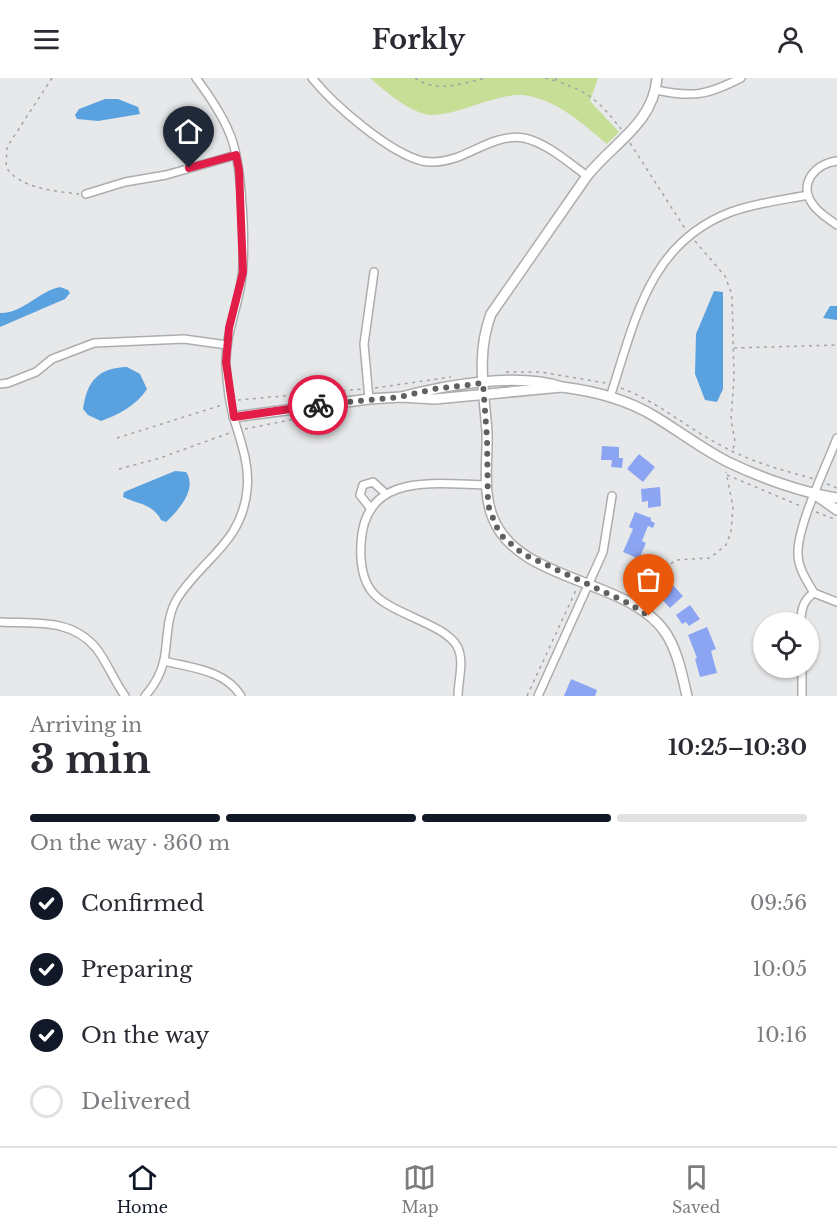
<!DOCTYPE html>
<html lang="en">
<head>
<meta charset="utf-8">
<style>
  :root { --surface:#fff; --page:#f2f2f3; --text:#2b2b33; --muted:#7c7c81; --line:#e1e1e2; --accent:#111827 }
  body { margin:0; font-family:"Libre Baskerville",serif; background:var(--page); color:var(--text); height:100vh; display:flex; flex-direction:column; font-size:22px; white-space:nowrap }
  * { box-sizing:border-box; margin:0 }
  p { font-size:20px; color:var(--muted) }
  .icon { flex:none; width:33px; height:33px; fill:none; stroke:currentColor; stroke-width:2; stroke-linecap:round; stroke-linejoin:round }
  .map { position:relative; height:618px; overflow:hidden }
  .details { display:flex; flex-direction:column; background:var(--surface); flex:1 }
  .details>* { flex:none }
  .buttons { position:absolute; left:753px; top:534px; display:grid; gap:12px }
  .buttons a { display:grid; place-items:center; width:66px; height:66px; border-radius:50%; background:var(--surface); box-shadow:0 2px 4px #0004; font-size:30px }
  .pin { position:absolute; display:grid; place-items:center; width:51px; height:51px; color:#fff; margin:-62px -26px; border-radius:50% 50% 50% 0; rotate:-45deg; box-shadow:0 0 6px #0007 }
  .pin .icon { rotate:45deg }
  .courier { position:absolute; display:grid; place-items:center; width:60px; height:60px; margin:-30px; border:4px solid #e11d48; border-radius:50%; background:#fff; color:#222; box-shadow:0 2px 8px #0007 }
  .summary em { font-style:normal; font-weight:800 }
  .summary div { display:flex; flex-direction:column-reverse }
  .summary { display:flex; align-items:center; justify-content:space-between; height:102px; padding:0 30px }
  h1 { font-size:39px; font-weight:800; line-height:45px }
  .bar { display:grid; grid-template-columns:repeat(4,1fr); gap:9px 6px; align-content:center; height:72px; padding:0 30px }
  .bar i { height:8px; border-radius:4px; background:var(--line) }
  .bar .current { background:var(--accent) }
  .bar p { grid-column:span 4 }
  ol { padding:0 30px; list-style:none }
  li { display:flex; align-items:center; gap:18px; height:66px }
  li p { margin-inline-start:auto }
  li .icon { padding:6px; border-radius:50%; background:var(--accent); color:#fff; stroke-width:4 }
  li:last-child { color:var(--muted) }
  li i { width:33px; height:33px; border:3px solid var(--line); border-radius:50% }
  header { display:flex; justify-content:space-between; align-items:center; height:78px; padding:0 30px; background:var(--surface); font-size:27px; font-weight:800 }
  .tabs { display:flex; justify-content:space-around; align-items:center; height:84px; border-top:2px solid var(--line); background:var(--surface); font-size:16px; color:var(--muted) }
  .tabs a { display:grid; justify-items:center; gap:3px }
  .tabs .current { color:var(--accent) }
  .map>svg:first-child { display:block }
  .green { fill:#c7de96 }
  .water { fill:#5aa1e0 }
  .building { fill:#8ba5f3 }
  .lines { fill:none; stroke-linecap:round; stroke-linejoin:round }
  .street-casing { stroke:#acadaf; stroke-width:10 }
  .secondary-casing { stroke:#acadaf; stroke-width:12 }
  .path { stroke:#a2a3a4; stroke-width:1.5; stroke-dasharray:3 4.5; stroke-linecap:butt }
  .street { stroke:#fff; stroke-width:7 }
  .secondary { stroke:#fff; stroke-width:9 }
  .done { stroke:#5f6061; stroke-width:6; stroke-dasharray:0 10.8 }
  .route { stroke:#e11d48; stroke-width:8 }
</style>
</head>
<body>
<header><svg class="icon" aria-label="menu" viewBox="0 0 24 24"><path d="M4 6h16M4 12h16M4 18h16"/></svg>Forkly<svg class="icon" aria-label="person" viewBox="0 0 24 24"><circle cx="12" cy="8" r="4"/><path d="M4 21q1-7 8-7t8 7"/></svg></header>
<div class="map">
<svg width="837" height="618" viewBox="0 0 837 618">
  <rect width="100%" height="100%" fill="#e7e8ea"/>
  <!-- green -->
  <path class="green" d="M370 0H598L590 23 619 54 607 66C584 47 562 26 533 19 519 15 505 18 492 22 473 27 453 36 433 37 412 37 385 13 370 0Z"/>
  <!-- water -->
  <g class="water">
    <polygon points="105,21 118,21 138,29 140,36 98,43 77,41 75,37 79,31"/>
    <path d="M60 209 68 212 70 215 65 221 0 249V235C22 236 39 213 60 209Z"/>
    <polygon points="714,213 723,214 723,311 717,324 705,322 695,296 696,256"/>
    <polygon points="830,228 837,228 837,242 823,240"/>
    <path d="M127 289 140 296 147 311C137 327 118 337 101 343L88 337 83 331C87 303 98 290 127 289Z"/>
    <path d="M175 393 186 394C198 411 178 433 166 444L161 442C153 426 138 426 123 419L124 414Z"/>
  </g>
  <!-- building -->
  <g class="building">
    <polygon points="602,368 619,369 619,380 623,380 622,390 611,389 612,382 601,382"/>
    <polygon points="639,376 655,389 643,404 627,391"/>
    <polygon points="660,409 661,428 648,430 648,423 642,424 641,411"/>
    <polygon points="635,434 651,440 651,443 655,445 653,450 648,448 642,463 646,465 639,481 623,474 633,451 629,449"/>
    <polygon points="670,504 683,518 670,530 657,516"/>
    <polygon points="690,527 700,541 689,548 686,544 682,546 676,537"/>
    <polygon points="707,549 716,571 711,573 717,595 700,599 695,581 697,580 688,557"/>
    <polygon points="571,601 597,612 595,618 564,618"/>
  </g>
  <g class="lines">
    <!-- street casing -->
    <g class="street-casing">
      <g id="street">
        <path d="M312 0C334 27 388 74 422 83 433 85 447 83 458 79 479 71 500 56 524 60 547 65 569 85 587 98"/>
        <path d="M656 12C694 20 707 17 741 0"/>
        <path d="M837 83C814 86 797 107 814 128 820 136 829 141 837 147"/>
        <polyline points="86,116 125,104 166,97 236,77"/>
        <polyline points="0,306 8,305 36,294 52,281 94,265 184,261 227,267"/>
        <path d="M610 319C635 244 648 165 731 134 756 125 782 122 808 117"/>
        <polyline points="369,321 364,266 374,194"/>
        <polyline points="371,431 360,417 363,407 373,404 386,416"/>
        <path d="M814 515C807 503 798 490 798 476 797 448 826 389 837 360"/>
        <path d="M0 544C35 546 71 540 96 570 107 584 114 603 125 618"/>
        <path d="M801 544C801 532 803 522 814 515L837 524"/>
        <path d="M164 583C192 590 225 592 241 618"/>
        <polyline points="802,590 802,618"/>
        <path d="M145 618C154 608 161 596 164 582 168 562 166 539 177 521 202 481 242 465 247 412 250 388 241 364 234 341 229 324 227 305 226 287 225 261 235 237 240 211 247 178 243 84 229 54 221 35 208 16 196 0"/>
        <path d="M458 618C458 602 465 583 457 568 444 546 395 537 375 517 362 504 360 484 361 466 364 393 435 406 487 407"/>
        <polyline points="538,618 603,474 612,418"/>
      </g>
    </g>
    <!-- secondary casing -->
    <g class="secondary-casing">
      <g id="secondary">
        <path d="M657 0C653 46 613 65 587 98L491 236C476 276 484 312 487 354 488 382 482 414 493 440 519 506 632 500 667 557 678 575 682 597 687 618"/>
        <path d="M562 309C594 313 626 321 654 338 679 353 702 371 728 384 759 399 803 415 837 420"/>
        <path d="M234 339 369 321 401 319 435 321 562 309C517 294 446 307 401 319"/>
        <polyline points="817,418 837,432"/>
      </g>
    </g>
    <!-- path -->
    <g class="path">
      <path d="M52 0 7 69 6 89C20 111 55 113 79 116"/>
      <path d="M415 0C437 16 462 5 486 0"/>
      <polyline points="545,0 556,3"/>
      <path d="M555 0C562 7 572 8 581 13 598 22 610 37 621 51"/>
      <polyline points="630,65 686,152"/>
      <polyline points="695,163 725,198 732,217 734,300 731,341 735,364 732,375"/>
      <polyline points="734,270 837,267"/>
      <polyline points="506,294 540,294 605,305"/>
      <polyline points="375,310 451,299"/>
      <path d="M621 310C660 325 687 350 722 368 751 384 782 392 814 401"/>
      <polyline points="238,322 362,311"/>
      <polyline points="245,351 310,338"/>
      <polyline points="117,360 222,327"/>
      <polyline points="119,391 160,380 232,354"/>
      <polyline points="727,397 803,429"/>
      <polyline points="827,406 837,410"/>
      <polyline points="816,434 837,442"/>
      <polyline points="635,517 645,519 661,496 675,482 710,480 726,467 731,454 733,429 726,394"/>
      <polyline points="527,618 577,510"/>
    </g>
    <!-- street -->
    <use href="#street" class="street"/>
    <!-- secondary -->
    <use href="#secondary" class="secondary"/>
  </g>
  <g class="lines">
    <!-- done -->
    <polyline class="done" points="318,327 400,319 434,311 483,305 487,360 488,427 496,448 503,459 523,476 628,525 649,538"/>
    <!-- route -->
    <polyline class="route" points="189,90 236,77 239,92 243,194 229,250 226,284 234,339 318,327"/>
  </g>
</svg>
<div class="buttons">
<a><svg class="icon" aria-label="locate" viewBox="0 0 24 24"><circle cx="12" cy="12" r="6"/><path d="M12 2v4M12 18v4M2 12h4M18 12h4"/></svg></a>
</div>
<div class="pin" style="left:649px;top:538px;background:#ea580c"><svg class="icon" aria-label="bag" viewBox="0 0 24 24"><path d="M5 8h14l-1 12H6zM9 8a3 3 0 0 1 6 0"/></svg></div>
<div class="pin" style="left:189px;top:90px;background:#1f2937"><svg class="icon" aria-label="home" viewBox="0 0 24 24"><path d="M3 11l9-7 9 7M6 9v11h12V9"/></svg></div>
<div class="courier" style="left:318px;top:327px"><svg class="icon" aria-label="bike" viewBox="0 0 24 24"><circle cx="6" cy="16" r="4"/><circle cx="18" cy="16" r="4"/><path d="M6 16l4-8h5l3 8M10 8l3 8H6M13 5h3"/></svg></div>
</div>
<section class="details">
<div class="summary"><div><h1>3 min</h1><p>Arriving in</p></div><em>10:25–10:30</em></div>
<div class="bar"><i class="current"></i><i class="current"></i><i class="current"></i><i></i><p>On the way · 360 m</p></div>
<ol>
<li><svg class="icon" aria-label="check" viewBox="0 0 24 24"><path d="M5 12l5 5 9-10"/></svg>Confirmed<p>09:56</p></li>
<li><svg class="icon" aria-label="check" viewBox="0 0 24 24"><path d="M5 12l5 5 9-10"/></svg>Preparing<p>10:05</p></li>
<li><svg class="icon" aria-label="check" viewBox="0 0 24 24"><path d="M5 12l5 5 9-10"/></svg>On the way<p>10:16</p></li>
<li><i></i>Delivered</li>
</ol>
</section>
<nav class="tabs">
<a class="current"><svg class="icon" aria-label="home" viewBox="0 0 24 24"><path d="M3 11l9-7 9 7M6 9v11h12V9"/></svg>Home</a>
<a><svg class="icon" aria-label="map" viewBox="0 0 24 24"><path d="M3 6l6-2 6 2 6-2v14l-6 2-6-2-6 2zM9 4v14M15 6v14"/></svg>Map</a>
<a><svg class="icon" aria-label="saved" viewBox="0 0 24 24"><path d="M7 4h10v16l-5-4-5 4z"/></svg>Saved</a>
</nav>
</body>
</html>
